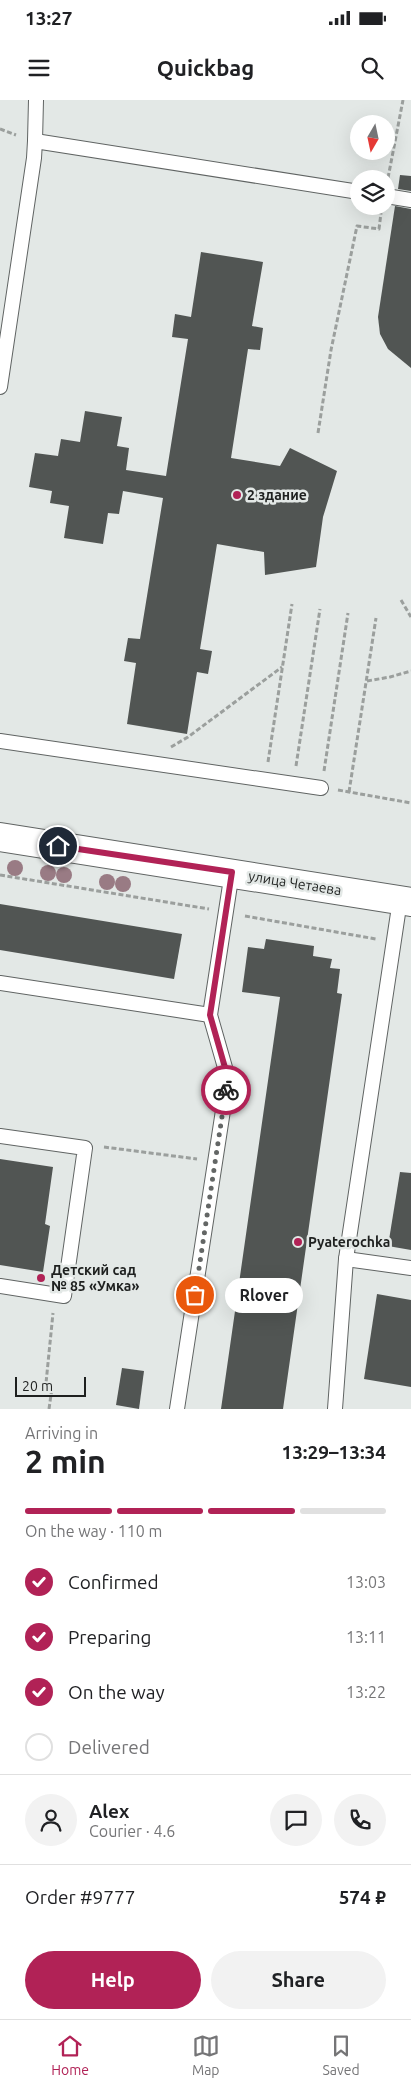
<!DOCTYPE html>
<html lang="en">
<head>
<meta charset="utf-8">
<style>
  :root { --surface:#fff; --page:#f2f2f2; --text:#202124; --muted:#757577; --line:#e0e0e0; --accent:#b12256 }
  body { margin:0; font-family:Ubuntu,sans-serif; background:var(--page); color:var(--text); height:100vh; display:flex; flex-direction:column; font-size:19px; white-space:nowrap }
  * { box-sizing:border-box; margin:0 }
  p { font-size:16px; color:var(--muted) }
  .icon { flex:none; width:28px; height:28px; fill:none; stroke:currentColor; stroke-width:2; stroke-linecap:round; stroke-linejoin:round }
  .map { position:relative; height:1309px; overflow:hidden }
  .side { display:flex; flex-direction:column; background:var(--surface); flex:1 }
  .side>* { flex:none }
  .needle { width:32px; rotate:189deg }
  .buttons { position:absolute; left:350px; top:15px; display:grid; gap:10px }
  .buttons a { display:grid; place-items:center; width:45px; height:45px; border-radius:50%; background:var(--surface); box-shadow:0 5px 20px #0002; font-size:25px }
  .scale { position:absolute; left:15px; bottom:12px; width:71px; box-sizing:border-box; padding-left:5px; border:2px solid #1e201f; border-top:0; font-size:14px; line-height:18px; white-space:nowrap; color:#1e201f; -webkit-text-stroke:4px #e3e8e6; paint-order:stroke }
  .pin { position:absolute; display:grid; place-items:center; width:42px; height:42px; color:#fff; margin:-21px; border:2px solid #fff; border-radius:50%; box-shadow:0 1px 5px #0007 }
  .courier { position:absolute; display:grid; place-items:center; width:50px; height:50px; margin:-25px; border:4px solid #b12256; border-radius:50%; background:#fff; color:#222; box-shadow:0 1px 6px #0007 }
  .bubble { position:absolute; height:35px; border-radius:18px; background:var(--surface); box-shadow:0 5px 20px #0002; font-size:16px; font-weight:700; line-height:35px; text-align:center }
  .headline em { font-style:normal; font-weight:700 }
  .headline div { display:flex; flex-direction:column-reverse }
  .headline { display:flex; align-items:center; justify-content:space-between; height:85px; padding:0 25px }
  h1 { font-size:32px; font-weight:700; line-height:38px }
  .bar { display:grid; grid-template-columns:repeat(4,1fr); gap:8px 5px; align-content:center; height:60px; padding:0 25px }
  .bar i { height:6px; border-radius:4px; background:var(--line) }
  .bar .selected { background:var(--accent) }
  .bar p { grid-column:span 4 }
  .line { display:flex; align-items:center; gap:12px; padding:0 25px; border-top:1px solid var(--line) }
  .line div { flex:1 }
  .round { display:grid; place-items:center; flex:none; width:52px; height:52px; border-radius:26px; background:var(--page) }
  ol { padding:0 25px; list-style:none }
  li { display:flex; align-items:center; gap:15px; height:55px }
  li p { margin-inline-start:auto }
  li .icon { padding:5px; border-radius:50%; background:var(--accent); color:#fff; stroke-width:4 }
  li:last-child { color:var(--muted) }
  li i { width:28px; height:28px; border:2px solid var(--line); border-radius:50% }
  .button { display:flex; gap:10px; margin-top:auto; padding:10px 25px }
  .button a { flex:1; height:58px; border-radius:30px; background:var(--accent); color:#fff; font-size:20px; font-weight:700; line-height:58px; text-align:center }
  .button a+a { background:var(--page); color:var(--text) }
  .status { display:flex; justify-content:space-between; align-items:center; height:35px; padding:0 25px; background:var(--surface); direction:ltr }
  .status svg { height:14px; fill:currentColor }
  header { display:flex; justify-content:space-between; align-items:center; height:65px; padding:0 25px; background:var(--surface); font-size:22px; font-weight:700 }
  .tab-bar { display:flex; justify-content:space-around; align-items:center; height:70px; border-top:1px solid var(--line); background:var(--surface); font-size:14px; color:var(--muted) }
  .tab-bar a { display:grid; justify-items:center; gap:2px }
  .tab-bar .selected { color:var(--accent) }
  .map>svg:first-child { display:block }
  .building { fill:#515553 }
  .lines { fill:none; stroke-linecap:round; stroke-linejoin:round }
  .lane-casing { stroke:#606463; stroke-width:16 }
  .street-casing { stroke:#606463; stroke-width:30 }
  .path { stroke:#9b9f9d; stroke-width:3; stroke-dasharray:5 2.5; stroke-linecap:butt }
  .lane { stroke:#fff; stroke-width:14 }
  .street { stroke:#fff; stroke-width:28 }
  .tree { fill:#997b84 }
  .done { stroke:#636665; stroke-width:5; stroke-dasharray:0 9 }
  .route { stroke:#b12256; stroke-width:6 }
  .poi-dot { fill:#b12256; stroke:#e3e8e6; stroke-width:2 }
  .labels { text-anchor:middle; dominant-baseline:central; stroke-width:5; stroke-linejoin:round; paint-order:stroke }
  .poi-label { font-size:14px; font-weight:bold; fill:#1e201f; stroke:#e3e8e6; text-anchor:start }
  .street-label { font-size:14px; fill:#1e201f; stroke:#e3e8e6 }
</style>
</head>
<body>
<div class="status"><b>13:27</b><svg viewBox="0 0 49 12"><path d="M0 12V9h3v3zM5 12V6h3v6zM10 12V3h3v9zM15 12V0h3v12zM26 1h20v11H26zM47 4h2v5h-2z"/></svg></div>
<header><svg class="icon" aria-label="menu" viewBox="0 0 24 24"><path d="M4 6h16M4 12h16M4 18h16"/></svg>Quickbag<svg class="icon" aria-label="search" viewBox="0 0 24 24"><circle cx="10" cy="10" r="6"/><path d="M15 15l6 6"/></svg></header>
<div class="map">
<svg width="411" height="1309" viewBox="0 0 411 1309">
  <rect width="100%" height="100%" fill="#e3e8e6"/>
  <!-- building -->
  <g class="building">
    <polygon points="400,75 411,76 411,91 398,89"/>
    <polygon points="395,106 411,109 411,268 388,249 380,234 378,217"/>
    <polygon points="201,152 263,162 252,226 263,228 260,250 248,249 231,358 280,366 290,348 337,371 323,417 316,467 265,475 264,452 217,444 200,549 212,551 208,574 197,572 187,634 127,624 136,563 124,561 128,538 140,539 163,398 123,391 119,414 108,413 103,444 64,438 69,406 50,403 52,391 29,387 35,353 58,356 61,339 80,342 85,311 122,317 117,346 129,348 126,370 166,376 188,239 172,237 175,214 191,217"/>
    <polygon points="0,804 182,834 174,879 0,850"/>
    <polygon points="266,839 314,846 313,856 332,859 330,868 340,869 337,893 342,894 283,1309 221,1309 280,897 242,892 248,847 264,849"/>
    <polygon points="0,1059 53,1067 45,1124 50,1126 43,1172 0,1165"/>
    <polygon points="400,1072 411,1073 411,1150 388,1146"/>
    <polygon points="377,1194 411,1200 411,1287 364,1279"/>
    <polygon points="122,1268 144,1271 139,1309 116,1305"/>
  </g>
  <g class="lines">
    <!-- lane casing -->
    <g class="lane-casing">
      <g id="lane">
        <polyline points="35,41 36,0"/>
        <polyline points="386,96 411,100"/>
        <polyline points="0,287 34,58 35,41 359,92"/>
        <polyline points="0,641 321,688"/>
        <polyline points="0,883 210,915"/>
        <polyline points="0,1036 85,1048 64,1196 0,1186"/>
        <polyline points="346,1159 411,1168"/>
        <polyline points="177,1309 228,978 210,915 232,772"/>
        <polyline points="335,1309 346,1159 400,800"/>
      </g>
    </g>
    <!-- street casing -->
    <g class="street-casing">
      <polyline id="street" points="0,737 411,802"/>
    </g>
    <!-- path -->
    <g class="path">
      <polyline points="0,29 16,35"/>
      <polyline points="388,78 403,0"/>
      <polyline points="318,333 331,250 357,126 379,129 381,113"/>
      <polyline points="401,500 411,517"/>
      <polyline points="367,581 390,577 411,571"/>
      <polyline points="171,647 188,637 282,567"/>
      <polyline points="268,662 292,504"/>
      <polyline points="296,666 320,509"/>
      <polyline points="324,671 348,513"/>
      <polyline points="338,690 411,703"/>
      <polyline points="349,692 376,518"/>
      <polyline points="0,775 209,809"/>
      <polyline points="245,816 376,839"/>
      <polyline points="104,1047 197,1059"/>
      <polyline points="49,1309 52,1288 46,1283 53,1213"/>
    </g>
    <!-- lane -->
    <use href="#lane" class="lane"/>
    <!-- street -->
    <use href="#street" class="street"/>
  </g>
  <!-- trees -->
  <g class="tree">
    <circle cx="15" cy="768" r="8"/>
    <circle cx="48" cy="773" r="8"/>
    <circle cx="64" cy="775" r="8"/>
    <circle cx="107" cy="782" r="8"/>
    <circle cx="123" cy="784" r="8"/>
  </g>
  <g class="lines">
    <!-- done -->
    <polyline class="done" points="195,1195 226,990"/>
    <!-- route -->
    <polyline class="route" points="58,746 232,772 210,915 228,978 226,990"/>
  </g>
  <!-- markers -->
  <g class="poi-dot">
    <circle cx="237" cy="395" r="5"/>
    <circle cx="298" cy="1142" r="5"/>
    <circle cx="41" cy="1178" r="5"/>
  </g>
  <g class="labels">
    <!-- poi labels -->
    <g class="poi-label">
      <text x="247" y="395">2 здание</text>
      <text x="308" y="1142">Pyaterochka</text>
      <text x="51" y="1170">Детский сад<tspan x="51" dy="16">№ 85 «Умка»</tspan></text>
    </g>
    <!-- street labels -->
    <g class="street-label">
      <text transform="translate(295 783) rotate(9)">улица Четаева</text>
    </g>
  </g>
</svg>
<div class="buttons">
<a><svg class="needle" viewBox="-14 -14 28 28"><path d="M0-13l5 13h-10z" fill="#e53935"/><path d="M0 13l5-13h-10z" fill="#757577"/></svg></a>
<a><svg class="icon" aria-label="layers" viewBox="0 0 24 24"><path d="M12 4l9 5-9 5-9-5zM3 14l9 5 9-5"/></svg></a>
</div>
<div class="scale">20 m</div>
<div class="pin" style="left:195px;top:1195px;background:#ea580c"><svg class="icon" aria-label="bag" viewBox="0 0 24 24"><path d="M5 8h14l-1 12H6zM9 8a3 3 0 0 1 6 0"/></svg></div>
<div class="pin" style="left:58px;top:746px;background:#1f2937"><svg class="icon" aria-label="home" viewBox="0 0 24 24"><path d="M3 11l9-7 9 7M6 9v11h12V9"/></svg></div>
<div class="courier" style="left:226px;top:990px"><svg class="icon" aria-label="bike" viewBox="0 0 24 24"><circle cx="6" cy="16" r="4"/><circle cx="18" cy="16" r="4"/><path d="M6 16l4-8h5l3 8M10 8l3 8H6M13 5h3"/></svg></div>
<div class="bubble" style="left:225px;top:1178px;width:78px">Rlover</div>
</div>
<section class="side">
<div class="headline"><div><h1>2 min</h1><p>Arriving in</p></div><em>13:29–13:34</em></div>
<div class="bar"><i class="selected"></i><i class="selected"></i><i class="selected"></i><i></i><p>On the way · 110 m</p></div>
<ol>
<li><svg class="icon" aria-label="check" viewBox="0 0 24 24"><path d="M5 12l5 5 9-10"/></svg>Confirmed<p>13:03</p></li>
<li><svg class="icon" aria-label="check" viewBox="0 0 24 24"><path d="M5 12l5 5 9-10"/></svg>Preparing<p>13:11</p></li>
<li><svg class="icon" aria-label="check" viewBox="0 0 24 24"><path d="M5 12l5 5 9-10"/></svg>On the way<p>13:22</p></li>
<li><i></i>Delivered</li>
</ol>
<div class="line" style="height:90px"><a class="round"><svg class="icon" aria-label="person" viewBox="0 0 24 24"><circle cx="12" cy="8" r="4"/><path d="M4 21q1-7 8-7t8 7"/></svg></a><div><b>Alex</b><p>Courier · 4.6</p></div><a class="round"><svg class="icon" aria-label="chat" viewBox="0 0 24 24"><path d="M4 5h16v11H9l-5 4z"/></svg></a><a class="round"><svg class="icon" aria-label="phone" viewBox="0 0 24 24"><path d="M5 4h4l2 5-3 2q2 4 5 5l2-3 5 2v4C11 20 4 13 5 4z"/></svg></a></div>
<div class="line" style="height:65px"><div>Order #9777</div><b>574 ₽</b></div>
<div class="button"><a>Help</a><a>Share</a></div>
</section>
<nav class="tab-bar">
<a class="selected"><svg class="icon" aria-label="home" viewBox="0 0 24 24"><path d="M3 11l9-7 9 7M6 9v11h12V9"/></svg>Home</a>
<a><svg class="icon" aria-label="map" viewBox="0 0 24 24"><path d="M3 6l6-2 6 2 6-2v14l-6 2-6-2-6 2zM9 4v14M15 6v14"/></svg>Map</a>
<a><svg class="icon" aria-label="saved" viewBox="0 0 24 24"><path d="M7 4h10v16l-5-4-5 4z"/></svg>Saved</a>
</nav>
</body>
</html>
